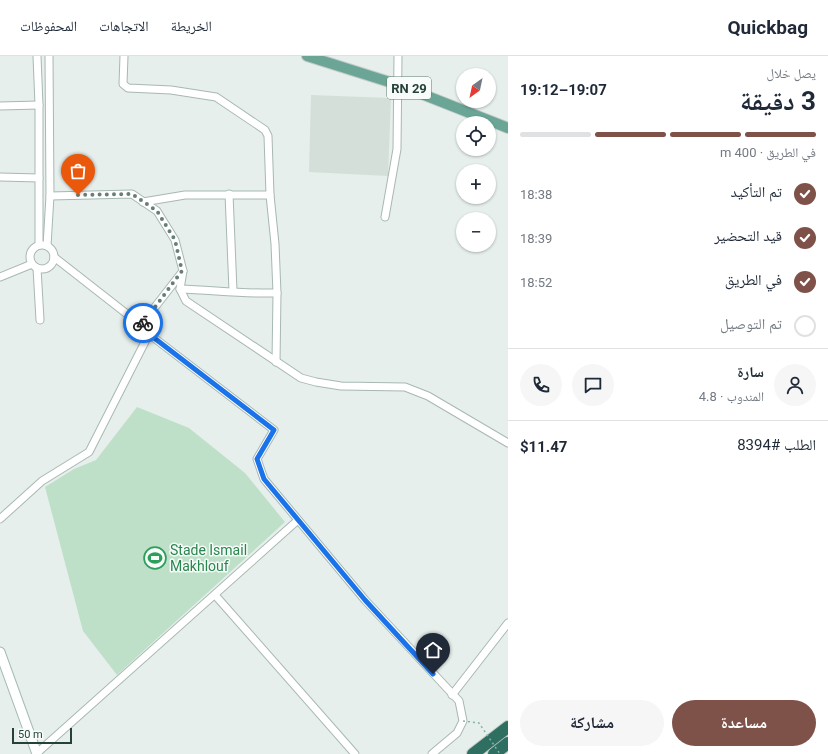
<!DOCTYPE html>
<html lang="ar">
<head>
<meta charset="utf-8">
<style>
  :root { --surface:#fff; --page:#f6f6f7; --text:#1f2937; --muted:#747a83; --line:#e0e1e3; --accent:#7f5249 }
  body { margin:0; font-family:Roboto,"Noto Naskh Arabic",sans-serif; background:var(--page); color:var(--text); direction:rtl; height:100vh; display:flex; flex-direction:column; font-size:15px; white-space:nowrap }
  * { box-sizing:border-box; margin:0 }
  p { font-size:13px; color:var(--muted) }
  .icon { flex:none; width:22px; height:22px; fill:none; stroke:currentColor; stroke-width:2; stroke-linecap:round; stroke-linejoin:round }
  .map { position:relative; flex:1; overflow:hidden; direction:ltr }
  .side { display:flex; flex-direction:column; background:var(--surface); width:320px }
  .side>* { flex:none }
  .needle { width:26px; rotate:213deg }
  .buttons { position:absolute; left:456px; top:12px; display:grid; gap:8px }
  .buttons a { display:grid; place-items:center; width:40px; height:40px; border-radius:50%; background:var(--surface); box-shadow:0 1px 3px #0004; font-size:20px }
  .scale { position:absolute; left:12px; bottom:10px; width:60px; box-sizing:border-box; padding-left:4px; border:2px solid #24423a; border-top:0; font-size:11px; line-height:14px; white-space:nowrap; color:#24423a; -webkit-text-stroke:3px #f7fbf9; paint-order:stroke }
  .pin { position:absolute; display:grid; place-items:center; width:34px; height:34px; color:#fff; margin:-41px -17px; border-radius:50% 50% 50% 0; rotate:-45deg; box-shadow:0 0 4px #0007 }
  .pin .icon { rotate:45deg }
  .courier { position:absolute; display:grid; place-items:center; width:40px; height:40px; margin:-20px; border:3px solid #1a73e8; border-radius:50%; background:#fff; color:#222; box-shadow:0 1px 5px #0007 }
  .summary em { font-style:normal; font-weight:700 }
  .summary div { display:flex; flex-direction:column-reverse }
  .summary { display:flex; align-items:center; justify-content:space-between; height:68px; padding:0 12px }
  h1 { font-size:26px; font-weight:700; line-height:30px }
  .bar { display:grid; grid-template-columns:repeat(4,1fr); gap:6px 4px; align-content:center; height:48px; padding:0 12px }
  .bar i { height:5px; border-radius:3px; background:var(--line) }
  .bar .current { background:var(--accent) }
  .bar p { grid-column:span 4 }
  .line { display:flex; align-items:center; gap:10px; padding:0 12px; border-top:1px solid var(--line) }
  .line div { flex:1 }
  .round { display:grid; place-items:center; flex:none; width:42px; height:42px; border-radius:21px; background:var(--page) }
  ol { padding:0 12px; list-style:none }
  li { display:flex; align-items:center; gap:12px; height:44px }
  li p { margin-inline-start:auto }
  li .icon { padding:4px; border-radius:50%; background:var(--accent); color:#fff; stroke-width:4 }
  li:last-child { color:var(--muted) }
  li i { width:22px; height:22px; border:2px solid var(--line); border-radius:50% }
  .button { display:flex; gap:8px; margin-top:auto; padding:8px 12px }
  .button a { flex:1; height:46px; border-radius:24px; background:var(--accent); color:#fff; font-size:16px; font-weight:700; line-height:46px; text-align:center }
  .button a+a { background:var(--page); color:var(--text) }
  header { display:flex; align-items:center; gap:24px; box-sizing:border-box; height:56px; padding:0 20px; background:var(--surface); border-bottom:1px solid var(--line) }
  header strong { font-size:19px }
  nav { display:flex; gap:22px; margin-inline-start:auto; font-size:14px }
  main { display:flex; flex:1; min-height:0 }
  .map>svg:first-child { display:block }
  .built { fill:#d4dfda }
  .green { fill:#bfe0c8 }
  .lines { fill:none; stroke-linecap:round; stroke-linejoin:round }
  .street-casing { stroke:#a8b8b2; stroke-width:9 }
  .secondary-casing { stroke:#a4bbb3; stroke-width:11 }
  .primary-casing { stroke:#c2cac8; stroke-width:12 }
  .highway-casing { stroke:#c2cac8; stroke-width:14 }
  .street { stroke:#fff; stroke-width:7 }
  .secondary { stroke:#fff; stroke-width:9 }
  .primary { stroke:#6aa596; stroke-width:10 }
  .highway { stroke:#2f6f62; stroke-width:12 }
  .path-bridge { stroke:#86b3a5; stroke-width:1.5; stroke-dasharray:2 3; stroke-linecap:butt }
  .done { stroke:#687f78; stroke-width:4; stroke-dasharray:0 7.2 }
  .route { stroke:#1a73e8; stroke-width:5 }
  .labels { text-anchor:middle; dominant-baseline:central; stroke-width:3; stroke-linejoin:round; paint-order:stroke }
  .shield { fill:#f7fbf9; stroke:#637a73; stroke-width:1 }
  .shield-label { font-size:13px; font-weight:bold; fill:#24423a }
  .leisure-label { font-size:14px; fill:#27864d; stroke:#f7fbf9; text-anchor:start }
</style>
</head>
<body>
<header>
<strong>Quickbag</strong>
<nav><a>الخريطة</a><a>الاتجاهات</a><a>المحفوظات</a></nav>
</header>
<main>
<section class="side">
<div class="summary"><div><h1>3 دقيقة</h1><p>يصل خلال</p></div><em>19:07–19:12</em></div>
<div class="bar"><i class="current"></i><i class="current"></i><i class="current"></i><i></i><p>في الطريق · 400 m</p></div>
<ol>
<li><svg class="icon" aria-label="check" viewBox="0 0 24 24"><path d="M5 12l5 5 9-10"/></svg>تم التأكيد<p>18:38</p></li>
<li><svg class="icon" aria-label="check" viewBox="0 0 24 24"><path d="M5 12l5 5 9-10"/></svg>قيد التحضير<p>18:39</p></li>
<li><svg class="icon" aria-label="check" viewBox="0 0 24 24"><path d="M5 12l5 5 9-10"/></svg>في الطريق<p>18:52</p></li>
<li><i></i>تم التوصيل</li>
</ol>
<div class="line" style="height:72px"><a class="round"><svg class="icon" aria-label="person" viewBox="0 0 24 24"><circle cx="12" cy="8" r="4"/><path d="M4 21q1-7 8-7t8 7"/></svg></a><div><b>سارة</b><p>المندوب · 4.8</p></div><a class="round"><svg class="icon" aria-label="chat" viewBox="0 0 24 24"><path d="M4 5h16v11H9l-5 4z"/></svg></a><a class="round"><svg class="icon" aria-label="phone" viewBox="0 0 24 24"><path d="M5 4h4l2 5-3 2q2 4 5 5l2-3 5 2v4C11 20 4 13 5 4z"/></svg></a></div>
<div class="line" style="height:52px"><div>الطلب #8394</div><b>$11.47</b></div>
<div class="button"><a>مساعدة</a><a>مشاركة</a></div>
</section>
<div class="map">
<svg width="508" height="698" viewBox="0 0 508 698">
  <rect width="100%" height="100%" fill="#e6efeb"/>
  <!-- built -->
  <polygon class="built" points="311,39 391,42 388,120 309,116"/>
  <!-- green -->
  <polygon class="green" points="137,351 189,372 245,417 285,466 117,619 83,575 45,431 74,413 96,404"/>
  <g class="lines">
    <!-- street casing -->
    <g class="street-casing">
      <g id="street">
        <polyline points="37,0 39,49 39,189"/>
        <polyline points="124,0 123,28 128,32 171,34 216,41 265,74 268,80 270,139 275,188 277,237 276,306"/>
        <polyline points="0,50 39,49"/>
        <polyline points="0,121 39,122"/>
        <polyline points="229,138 233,235"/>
        <polyline points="50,140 132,138 157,155 175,184 183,215 180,233 186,245 301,322 316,326 341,330 405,331 428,340 508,387"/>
        <polyline points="143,146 185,139 270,139"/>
        <polyline points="385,161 397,93 398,0"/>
        <circle cx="42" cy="201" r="12"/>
        <polyline points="47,190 50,140 49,0"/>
        <polyline points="54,201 141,269"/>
        <polyline points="37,212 40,264"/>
        <polyline points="183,215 141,269 149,278 274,374 257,403 264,423 365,544 459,645 463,665 457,677 432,698"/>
        <polyline points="0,221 32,208"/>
        <path d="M180 233C212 234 245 238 277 237"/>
        <polyline points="0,463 42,425 89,396 149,278"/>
        <polyline points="215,539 355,698"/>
        <polyline points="452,639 508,567"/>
        <polyline points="37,697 298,464"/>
      </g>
    </g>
    <!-- secondary casing -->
    <g class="secondary-casing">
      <polyline id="secondary" points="0,596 37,698"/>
    </g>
    <!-- primary casing -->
    <g class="primary-casing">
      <polyline id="primary" points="307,0 399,29 508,72"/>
    </g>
    <!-- highway casing -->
    <g class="highway-casing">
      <g id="highway">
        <polyline points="473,698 508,671"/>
        <polyline points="494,698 508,687"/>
      </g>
    </g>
    <!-- street -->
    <use href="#street" class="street"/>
    <!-- secondary -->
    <use href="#secondary" class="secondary"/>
    <!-- primary -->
    <use href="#primary" class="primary"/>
    <!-- highway -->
    <use href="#highway" class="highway"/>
    <!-- path-bridge -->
    <polyline class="path-bridge" points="463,665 479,667 500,698"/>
  </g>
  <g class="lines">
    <!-- done -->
    <polyline class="done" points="78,139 132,138 157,155 175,184 182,215 143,267"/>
    <!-- route -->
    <polyline class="route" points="143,267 142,269 149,278 274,374 257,403 264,423 365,544 433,618"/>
  </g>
  <!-- icons -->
  <defs>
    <g id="stadium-ring" transform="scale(1.15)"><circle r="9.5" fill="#f7fbf9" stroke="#2e9e5b" stroke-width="1.5"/><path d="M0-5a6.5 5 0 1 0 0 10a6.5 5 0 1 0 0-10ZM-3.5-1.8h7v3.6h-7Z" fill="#2e9e5b"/></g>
  </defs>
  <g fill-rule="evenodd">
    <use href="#stadium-ring" x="155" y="502"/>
  </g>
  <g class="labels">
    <!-- shield labels -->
    <rect class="shield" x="387" y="21" width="44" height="22" rx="3"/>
    <g class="shield-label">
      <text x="409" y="32">RN 29</text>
    </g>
    <!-- leisure labels -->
    <g class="leisure-label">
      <text x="170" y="494">Stade Ismail<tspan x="170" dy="16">Makhlouf</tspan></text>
    </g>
  </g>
</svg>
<div class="buttons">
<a><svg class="needle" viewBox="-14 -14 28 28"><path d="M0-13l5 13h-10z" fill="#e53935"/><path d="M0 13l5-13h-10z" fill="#747a83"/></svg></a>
<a><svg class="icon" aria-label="locate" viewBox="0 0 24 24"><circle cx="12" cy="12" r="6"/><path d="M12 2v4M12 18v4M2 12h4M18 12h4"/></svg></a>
<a>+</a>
<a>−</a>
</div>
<div class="scale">50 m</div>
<div class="pin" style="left:78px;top:139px;background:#ea580c"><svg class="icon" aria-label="bag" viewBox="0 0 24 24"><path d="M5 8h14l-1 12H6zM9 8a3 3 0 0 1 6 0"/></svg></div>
<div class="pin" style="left:433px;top:618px;background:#1f2937"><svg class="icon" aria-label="home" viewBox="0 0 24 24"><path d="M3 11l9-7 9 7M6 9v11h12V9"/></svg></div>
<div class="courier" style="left:143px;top:267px"><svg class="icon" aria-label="bike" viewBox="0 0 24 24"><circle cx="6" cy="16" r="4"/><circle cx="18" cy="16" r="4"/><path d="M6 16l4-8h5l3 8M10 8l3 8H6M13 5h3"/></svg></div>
</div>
</main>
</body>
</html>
